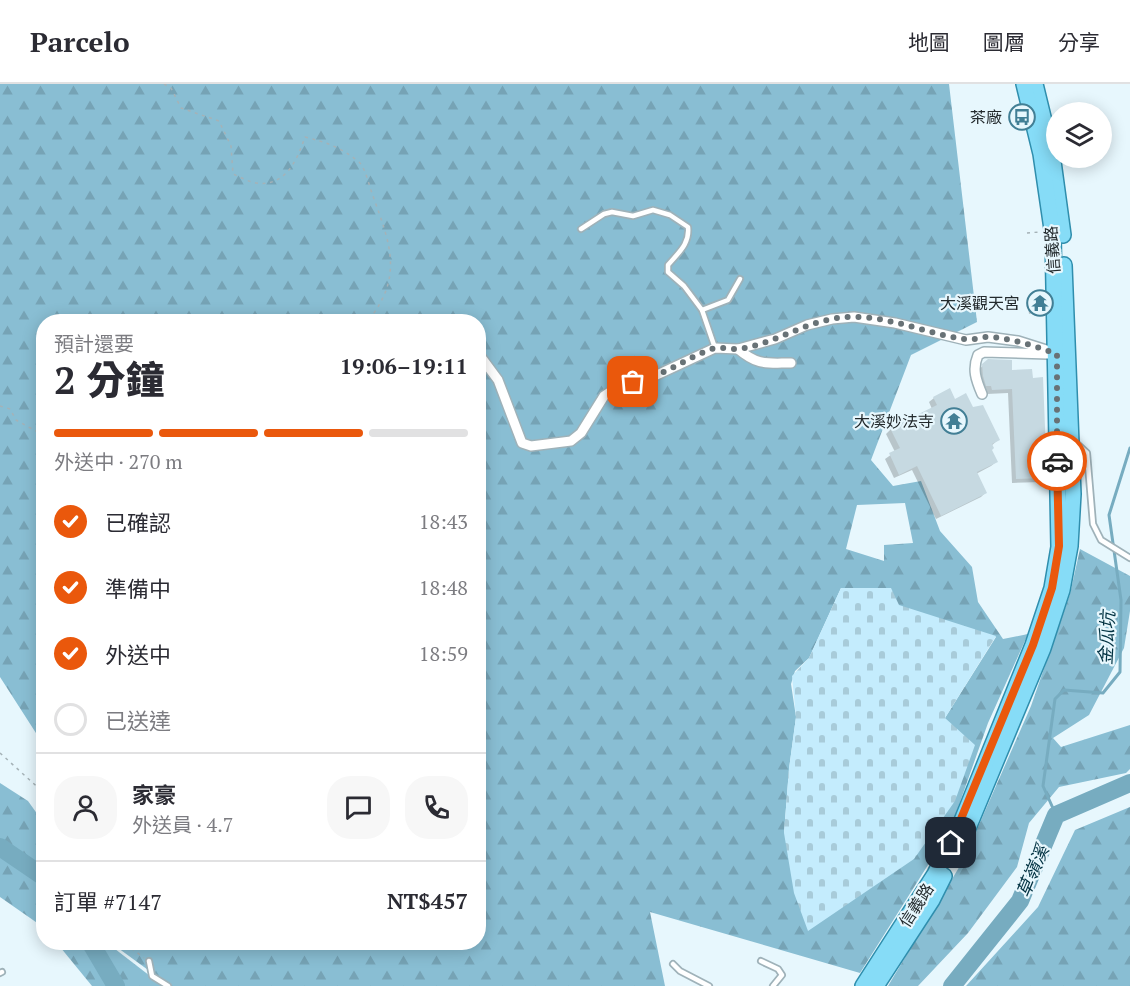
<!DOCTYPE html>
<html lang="zh-TW">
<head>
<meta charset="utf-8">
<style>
  :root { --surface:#fff; --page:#f7f7f7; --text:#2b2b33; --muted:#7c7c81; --line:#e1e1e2; --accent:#ea580c }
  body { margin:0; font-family:"PT Serif","Noto Sans TC",serif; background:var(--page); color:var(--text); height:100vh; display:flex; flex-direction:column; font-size:22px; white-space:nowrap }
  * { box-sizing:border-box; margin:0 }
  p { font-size:20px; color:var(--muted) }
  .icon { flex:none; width:33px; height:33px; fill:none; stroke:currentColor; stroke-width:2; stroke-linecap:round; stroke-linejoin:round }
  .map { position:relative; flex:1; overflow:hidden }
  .side { position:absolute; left:36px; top:230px; width:450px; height:636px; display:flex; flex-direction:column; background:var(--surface); border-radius:24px; box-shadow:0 3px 15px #0003 }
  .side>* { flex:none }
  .buttons { position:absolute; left:1046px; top:18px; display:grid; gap:12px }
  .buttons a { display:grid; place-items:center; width:66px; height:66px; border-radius:50%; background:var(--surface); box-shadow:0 3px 15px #0003; font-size:30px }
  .pin { position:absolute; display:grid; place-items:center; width:51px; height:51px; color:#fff; margin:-26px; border-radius:12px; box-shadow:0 3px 9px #0006 }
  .courier { position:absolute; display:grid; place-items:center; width:60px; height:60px; margin:-30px; border:4px solid #ea580c; border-radius:50%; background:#fff; color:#222; box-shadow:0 2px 8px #0007 }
  .overview em { font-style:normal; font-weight:800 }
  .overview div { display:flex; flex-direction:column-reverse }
  .overview { display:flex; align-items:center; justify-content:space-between; height:102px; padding:0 18px }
  h1 { font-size:39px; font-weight:800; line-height:45px }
  .bar { display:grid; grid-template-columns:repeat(4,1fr); gap:9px 6px; align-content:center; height:72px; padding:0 18px }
  .bar i { height:8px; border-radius:4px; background:var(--line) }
  .bar .active { background:var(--accent) }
  .bar p { grid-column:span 4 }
  .line { display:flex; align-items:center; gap:15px; padding:0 18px; border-top:2px solid var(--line) }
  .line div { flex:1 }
  .round { display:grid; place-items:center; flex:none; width:63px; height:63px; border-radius:24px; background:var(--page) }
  ol { padding:0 18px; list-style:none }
  li { display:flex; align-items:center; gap:18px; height:66px }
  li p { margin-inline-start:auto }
  li .icon { padding:6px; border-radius:50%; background:var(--accent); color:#fff; stroke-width:4 }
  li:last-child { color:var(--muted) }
  li i { width:33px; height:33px; border:3px solid var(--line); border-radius:50% }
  header { display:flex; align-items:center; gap:36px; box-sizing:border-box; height:84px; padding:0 30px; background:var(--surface); border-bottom:2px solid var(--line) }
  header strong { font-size:28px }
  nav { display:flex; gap:33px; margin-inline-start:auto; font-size:21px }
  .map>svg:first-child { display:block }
  .forest { fill:url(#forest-firs); fill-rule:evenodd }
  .cemetery { fill:url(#cemetery-stones) }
  .shadow { fill:#0003 }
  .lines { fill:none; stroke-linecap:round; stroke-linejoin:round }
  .stream { stroke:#77acc0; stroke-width:3 }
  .river { stroke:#77acc0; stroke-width:18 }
  .building { fill:#c6d9e1 }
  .service-casing { stroke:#9fb2b9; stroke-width:8 }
  .minor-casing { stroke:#9fb2b9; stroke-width:12 }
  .primary-casing { stroke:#2f8ead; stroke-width:18 }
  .path { stroke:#a5b2b7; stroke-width:1.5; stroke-dasharray:3 4.5; stroke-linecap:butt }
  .service { stroke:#fff; stroke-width:4.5 }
  .minor { stroke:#fff; stroke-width:9 }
  .primary { stroke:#86dcf7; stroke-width:15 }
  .done { stroke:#687276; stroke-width:6; stroke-dasharray:0 10.8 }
  .route { stroke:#ea580c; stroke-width:8 }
  .labels { text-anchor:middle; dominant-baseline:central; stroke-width:4.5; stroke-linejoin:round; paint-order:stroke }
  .poi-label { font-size:16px; fill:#232a2d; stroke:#e7f7fd; text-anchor:end }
  .street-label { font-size:16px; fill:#232a2d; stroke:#e7f7fd }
  .water-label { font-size:18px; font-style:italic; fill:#003141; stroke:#e7f7fd }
</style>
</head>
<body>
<header>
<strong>Parcelo</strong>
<nav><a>地圖</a><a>圖層</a><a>分享</a></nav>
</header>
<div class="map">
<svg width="1130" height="902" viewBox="0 0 1130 902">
  <defs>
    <pattern id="forest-firs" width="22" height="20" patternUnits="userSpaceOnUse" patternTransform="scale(1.5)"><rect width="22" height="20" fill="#89bed3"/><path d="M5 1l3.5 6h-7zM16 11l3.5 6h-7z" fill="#76a3b5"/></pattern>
    <pattern id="cemetery-stones" width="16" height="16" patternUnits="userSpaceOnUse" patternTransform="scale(1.5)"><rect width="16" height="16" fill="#c4ecfd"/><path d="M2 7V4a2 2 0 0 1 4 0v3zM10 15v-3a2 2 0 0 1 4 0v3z" fill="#a8cbd9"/></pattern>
  </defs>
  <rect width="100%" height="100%" fill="#e7f7fd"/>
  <!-- forest -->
  <g class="forest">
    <path d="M0 0H949L977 238 911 271 871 376 893 402 921 397 940 447 972 483 978 518 1003 555 1028 550 988 639 950 746 860 889 650 828 665 902H170L118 864 116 858H478V237H44L43 660 0 593ZM905 419 913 459 884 461V477L846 465 857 421ZM841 504 996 553 945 634 784 749 789 685 796 633 791 600 795 587 809 574Z"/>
    <polygon points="1080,465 1130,492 1130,527 1124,564 1089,631 1053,654 1061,663 1130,641 1130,685 1126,689 1059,703 1029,739 1017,783 968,849 918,902 888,902 964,775 1031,622 1070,510"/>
    <polygon points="0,699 28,717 43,738 43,843 0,813"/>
    <polygon points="1130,723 1130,902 966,902 1038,823 1075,746"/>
    <polygon points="56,858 106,858 163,902 92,902"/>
  </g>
  <!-- cemetery -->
  <polygon class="cemetery" points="841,504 891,504 899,521 996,552 945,634 975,661 955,717 914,775 808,847 794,809 784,749 789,685 796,633 792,592 809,574"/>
  <!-- shadow -->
  <g class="shadow">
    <polygon points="1032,216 1043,224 1038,228 1029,230 1028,220"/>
    <polygon points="988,276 1011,287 1046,393 1041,398 1012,399 1008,309 987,310 987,306 982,306 978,287"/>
    <polygon points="934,314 954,317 972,325 998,356 991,362 991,366 996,378 991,382 976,390 985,409 981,413 936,435 912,386 894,394 885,375 895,368 886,350 891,345 932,325 929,318"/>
  </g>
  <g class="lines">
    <!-- stream -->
    <polyline class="stream" points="1056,731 1043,702 1055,615 1064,606 1103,609 1120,588 1121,516 1109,431 1130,364"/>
    <!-- river -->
    <g class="river">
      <polyline points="0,763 44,793"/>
      <polyline points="90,858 116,902"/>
      <polyline points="952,902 1020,817 1056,731 1130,699"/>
    </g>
  </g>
  <!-- building -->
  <g class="building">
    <polygon points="1044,213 1045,224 1033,226 1032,214"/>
    <polygon points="988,275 1012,276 1012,286 1032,285 1033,294 1043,293 1047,394 1016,395 1012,305 992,306 991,302 986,302 983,292 982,280"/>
    <polygon points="950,304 955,315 966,309 973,323 983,321 1000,356 992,360 994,364 992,366 998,378 977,388 987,409 941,432 917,382 899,391 889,369 900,364 890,344 937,321 933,313"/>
  </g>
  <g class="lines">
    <!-- service casing -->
    <g class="service-casing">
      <g id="service">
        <path d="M581 145 604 130 612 128 633 132 653 126 670 131 688 143C690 160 678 169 668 181V188L684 202 702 226 715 264"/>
        <polyline points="702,226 728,216 740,195"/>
        <polyline points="1075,358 1087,369 1093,440 1101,456 1130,474"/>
        <polyline points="149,877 152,892 168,902"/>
        <polyline points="761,877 778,885 782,891 773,902"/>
        <polyline points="673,880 680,887 709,902"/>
        <polyline points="0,889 2,888"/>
      </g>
    </g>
    <!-- minor casing -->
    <g class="minor-casing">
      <g id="minor">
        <path d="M738 265C758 282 767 279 791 279"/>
        <polyline points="478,273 481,273 498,296 522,359 531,362 571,357 581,349 604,312 620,301 646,296 715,264 738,265 775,255 807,241 832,235 854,233 895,239 966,256 988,253 1018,257 1059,270"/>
        <path d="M982 310C976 296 972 285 978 271L984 268 1048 270"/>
      </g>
    </g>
    <!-- primary casing -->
    <g class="primary-casing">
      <g id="primary">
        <polyline points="1035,0 1052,70 1063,151"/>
        <polyline points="968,744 1043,564 1062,506 1070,462 1073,410 1064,181"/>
        <polyline points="863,902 935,790 959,744 1033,561 1052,504 1059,463 1053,152 1041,70 1024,0"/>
        <polyline points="876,902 932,816 944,792"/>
      </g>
    </g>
    <!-- path -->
    <g class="path">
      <path d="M164 0 171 4 181 24 219 37 231 62 233 90C240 93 249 98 256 99 286 103 297 76 305 53 326 58 342 64 359 78 366 85 369 102 373 112 390 160 404 192 368 237"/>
      <polyline points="1027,149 1039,148"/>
      <polyline points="0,322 10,325 16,336 43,351 44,369"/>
      <polyline points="0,669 44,709"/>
      <polyline points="128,858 130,863 144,874"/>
    </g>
    <!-- service -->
    <use href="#service" class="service"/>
    <!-- minor -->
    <use href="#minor" class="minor"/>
    <!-- primary -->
    <use href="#primary" class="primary"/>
  </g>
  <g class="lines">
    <!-- done -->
    <path class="done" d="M633 298C661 294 685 274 712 265 721 262 731 266 739 265 779 259 810 233 852 233 889 232 928 250 964 255 973 257 982 252 991 253 1014 255 1035 262 1057 270V377"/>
    <!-- route -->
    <polyline class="route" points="951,759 1033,561 1052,504 1059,462 1057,377"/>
  </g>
  <!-- icons -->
  <defs>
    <g id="bus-ring" transform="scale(1.35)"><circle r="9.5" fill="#e7f7fd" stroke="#427f95" stroke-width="1.5"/><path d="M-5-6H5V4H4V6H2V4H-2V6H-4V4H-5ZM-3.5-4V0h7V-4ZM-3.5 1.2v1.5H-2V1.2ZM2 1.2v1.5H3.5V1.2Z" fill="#427f95"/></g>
    <g id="temple-ring" transform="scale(1.35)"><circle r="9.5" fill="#e7f7fd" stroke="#427f95" stroke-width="1.5"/><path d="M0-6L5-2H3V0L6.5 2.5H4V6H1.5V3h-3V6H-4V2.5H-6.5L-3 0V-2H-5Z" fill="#427f95"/></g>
  </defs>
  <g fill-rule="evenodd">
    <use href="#bus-ring" x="1022" y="33"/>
    <use href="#temple-ring" x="1040" y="219"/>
    <use href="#temple-ring" x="954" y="337"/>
  </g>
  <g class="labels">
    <!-- poi labels -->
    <g class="poi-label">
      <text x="1002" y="33">茶廠</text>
      <text x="1020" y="219">大溪觀天宮</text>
      <text x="934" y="337">大溪妙法寺</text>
    </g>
    <!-- street labels -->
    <g class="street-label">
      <text transform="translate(1052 166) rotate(-94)">信義路</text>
      <text transform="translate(916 821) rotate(-57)">信義路</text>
    </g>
    <!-- water labels -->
    <g class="water-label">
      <text transform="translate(1106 554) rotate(-87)">金瓜坑</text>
      <text transform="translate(1032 787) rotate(-67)">草嶺溪</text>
    </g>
  </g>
</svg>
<div class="buttons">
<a><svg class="icon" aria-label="layers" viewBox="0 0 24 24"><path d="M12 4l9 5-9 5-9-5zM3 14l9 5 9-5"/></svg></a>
</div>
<div class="pin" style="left:633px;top:298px;background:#ea580c"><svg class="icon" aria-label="bag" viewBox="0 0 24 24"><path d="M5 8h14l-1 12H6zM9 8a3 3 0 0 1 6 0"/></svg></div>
<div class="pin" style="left:951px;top:759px;background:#1f2937"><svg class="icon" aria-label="home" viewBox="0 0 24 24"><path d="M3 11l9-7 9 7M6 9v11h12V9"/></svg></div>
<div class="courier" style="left:1057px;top:377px"><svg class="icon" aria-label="car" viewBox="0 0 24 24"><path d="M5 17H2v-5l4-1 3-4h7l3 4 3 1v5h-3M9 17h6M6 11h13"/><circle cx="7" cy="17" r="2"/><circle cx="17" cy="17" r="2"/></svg></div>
<section class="side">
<div class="overview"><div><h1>2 分鐘</h1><p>預計還要</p></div><em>19:06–19:11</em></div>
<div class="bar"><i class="active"></i><i class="active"></i><i class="active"></i><i></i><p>外送中 · 270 m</p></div>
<ol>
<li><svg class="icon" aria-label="check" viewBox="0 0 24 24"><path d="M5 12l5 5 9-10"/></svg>已確認<p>18:43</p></li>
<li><svg class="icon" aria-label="check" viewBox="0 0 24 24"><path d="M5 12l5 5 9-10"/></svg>準備中<p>18:48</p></li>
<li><svg class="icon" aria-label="check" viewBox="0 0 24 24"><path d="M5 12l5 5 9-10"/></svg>外送中<p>18:59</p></li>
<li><i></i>已送達</li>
</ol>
<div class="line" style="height:108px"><a class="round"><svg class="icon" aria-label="person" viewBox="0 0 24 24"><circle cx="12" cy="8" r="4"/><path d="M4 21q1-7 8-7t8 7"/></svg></a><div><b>家豪</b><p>外送員 · 4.7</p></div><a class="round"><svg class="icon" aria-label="chat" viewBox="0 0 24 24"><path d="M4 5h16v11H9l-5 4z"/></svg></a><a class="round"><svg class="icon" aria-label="phone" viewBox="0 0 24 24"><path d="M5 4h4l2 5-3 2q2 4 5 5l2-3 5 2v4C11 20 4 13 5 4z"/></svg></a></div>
<div class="line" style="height:78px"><div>訂單 #7147</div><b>NT$457</b></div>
</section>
</div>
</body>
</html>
